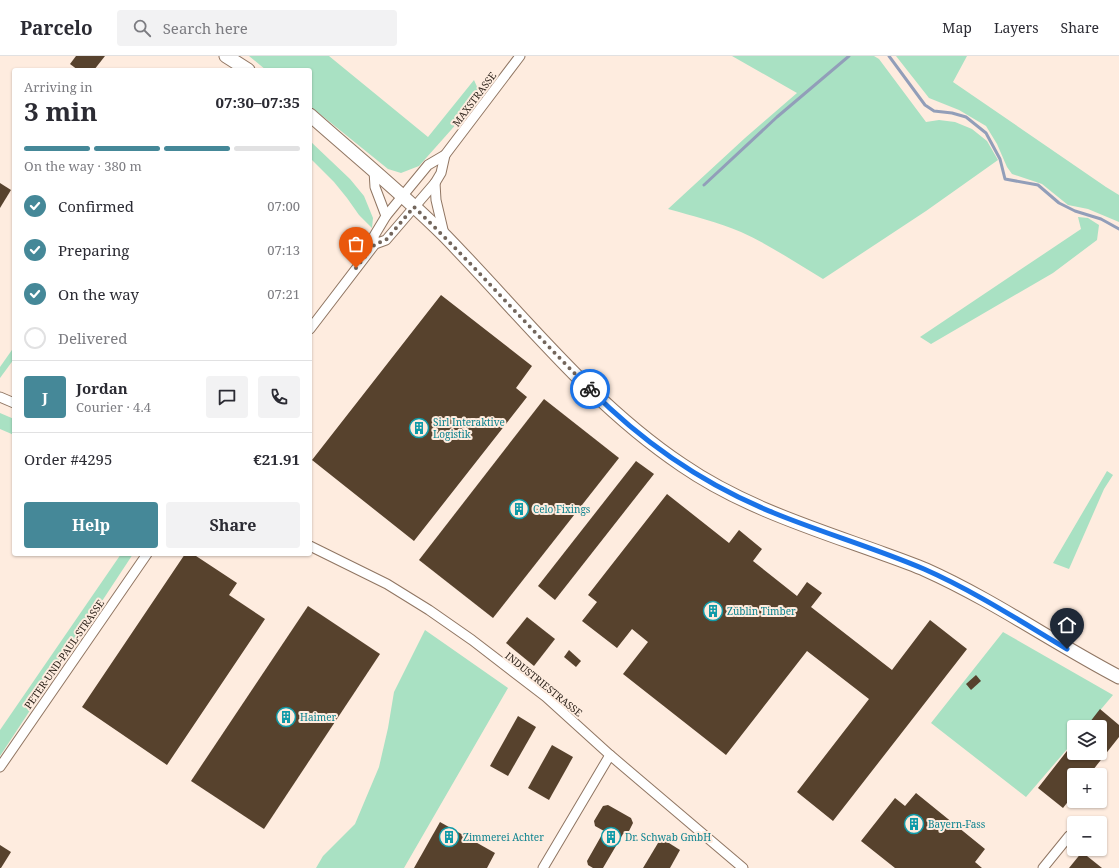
<!DOCTYPE html>
<html lang="en">
<head>
<meta charset="utf-8">
<style>
  :root { --surface:#fff; --page:#f2f2f3; --text:#2b2b33; --muted:#7c7c81; --line:#e1e1e2; --accent:#458898 }
  body { margin:0; font-family:"Noto Serif",serif; background:var(--page); color:var(--text); height:100vh; display:flex; flex-direction:column; font-size:15px; white-space:nowrap }
  * { box-sizing:border-box; margin:0 }
  p { font-size:13px; color:var(--muted) }
  .icon { flex:none; width:22px; height:22px; fill:none; stroke:currentColor; stroke-width:2; stroke-linecap:round; stroke-linejoin:round }
  .map { position:relative; flex:1; overflow:hidden }
  .panel { position:absolute; left:12px; top:12px; width:300px; height:488px; display:flex; flex-direction:column; background:var(--surface); border-radius:4px; box-shadow:0 1px 3px #0004 }
  .panel>* { flex:none }
  .tools { position:absolute; left:1067px; top:664px; display:grid; gap:8px }
  .tools a { display:grid; place-items:center; width:40px; height:40px; border-radius:4px; background:var(--surface); box-shadow:0 1px 3px #0004; font-size:20px }
  .pin { position:absolute; display:grid; place-items:center; width:34px; height:34px; color:#fff; margin:-41px -17px; border-radius:50% 50% 50% 0; rotate:-45deg; box-shadow:0 0 4px #0007 }
  .pin .icon { rotate:45deg }
  .courier { position:absolute; display:grid; place-items:center; width:40px; height:40px; margin:-20px; border:3px solid #1a73e8; border-radius:50%; background:#fff; color:#222; box-shadow:0 1px 5px #0007 }
  .headline em { font-style:normal; font-weight:700 }
  .headline div { display:flex; flex-direction:column-reverse }
  .headline { display:flex; align-items:center; justify-content:space-between; height:68px; padding:0 12px }
  h1 { font-size:26px; font-weight:700; line-height:30px }
  .bar { display:grid; grid-template-columns:repeat(4,1fr); gap:6px 4px; align-content:center; height:48px; padding:0 12px }
  .bar i { height:5px; border-radius:3px; background:var(--line) }
  .bar .current { background:var(--accent) }
  .bar p { grid-column:span 4 }
  .line { display:flex; align-items:center; gap:10px; padding:0 12px; border-top:1px solid var(--line) }
  .line div { flex:1 }
  .round { display:grid; place-items:center; flex:none; width:42px; height:42px; border-radius:4px; background:var(--page) }
  ol { padding:0 12px; list-style:none }
  li { display:flex; align-items:center; gap:12px; height:44px }
  li p { margin-inline-start:auto }
  li .icon { padding:4px; border-radius:50%; background:var(--accent); color:#fff; stroke-width:4 }
  li:last-child { color:var(--muted) }
  li i { width:22px; height:22px; border:2px solid var(--line); border-radius:50% }
  .button { display:flex; gap:8px; margin-top:auto; padding:8px 12px }
  .button a { flex:1; height:46px; border-radius:4px; background:var(--accent); color:#fff; font-size:16px; font-weight:700; line-height:46px; text-align:center }
  .button a+a { background:var(--page); color:var(--text) }
  header { display:flex; align-items:center; gap:24px; box-sizing:border-box; height:56px; padding:0 20px; background:var(--surface); border-bottom:1px solid var(--line) }
  header strong { font-size:19px }
  nav { display:flex; gap:22px; margin-inline-start:auto; font-size:14px }
  .search { width:280px; height:36px; background:var(--page); display:flex; align-items:center; gap:10px; box-sizing:border-box; padding:0 14px; border-radius:4px; color:var(--muted); font-size:15px }
  .map>svg:first-child { display:block }
  .green { fill:#a9e1c3 }
  .lines { fill:none; stroke-linecap:round; stroke-linejoin:round }
  .stream { stroke:#929eb9; stroke-width:3 }
  .building { fill:#57422d }
  .minor-casing { stroke:#907663; stroke-width:11 }
  .secondary-casing { stroke:#907663; stroke-width:15 }
  .minor { stroke:#fff; stroke-width:9 }
  .secondary { stroke:#fff; stroke-width:13 }
  .done { stroke:#73665c; stroke-width:4; stroke-dasharray:0 7.2 }
  .route { stroke:#1a73e8; stroke-width:5 }
  .labels { text-anchor:middle; dominant-baseline:central; stroke-width:4; stroke-linejoin:round; paint-order:stroke }
  .street-label { font-size:10px; fill:#281e16; stroke:#feecdf }
  .culture-label { font-size:10px; fill:#0d838f; stroke:#feecdf; text-anchor:start }
</style>
</head>
<body>
<header>
<strong>Parcelo</strong>
<div class="search"><svg class="icon" aria-label="search" viewBox="0 0 24 24"><circle cx="10" cy="10" r="6"/><path d="M15 15l6 6"/></svg>Search here</div>
<nav><a>Map</a><a>Layers</a><a>Share</a></nav>
</header>
<div class="map">
<svg width="1119" height="812" viewBox="0 0 1119 812">
  <rect width="100%" height="100%" fill="#feecdf"/>
  <!-- green -->
  <g class="green">
    <polygon points="249,0 329,0 428,81 474,24 478,33 475,47 419,110 401,117 388,113 310,50 310,14 266,14"/>
    <path d="M732 0H874L879 3 926 66 939 64 955 66 972 73 987 85 998 104 926 155 823 223C796 207 770 189 741 176 718 166 693 160 668 153L745 82 797 37Z"/>
    <polygon points="896,0 967,0 953,26 1106,131 1119,139 1119,166 1088,153 1068,149 1042,128 1012,118 1007,111 997,88 986,70 959,54 929,42"/>
    <polygon points="310,85 350,123 364,140 373,162 372,172 359,159 347,142 334,126 310,102"/>
    <polygon points="1078,161 1088,162 1099,169 1097,184 1053,217 931,288 920,281 1081,173"/>
    <polygon points="14,291 14,303 0,322 0,311"/>
    <polygon points="0,357 14,363 14,379 0,373"/>
    <polygon points="1107,415 1113,419 1104,433 1069,513 1053,507"/>
    <polygon points="121,498 133,498 0,700 0,674"/>
    <polygon points="425,574 508,632 404,812 316,812 323,800 355,768 379,711 388,672 394,636"/>
    <polygon points="1003,576 1113,639 1086,671 1074,671 1074,685 1026,741 931,667"/>
  </g>
  <g class="lines">
    <!-- stream -->
    <g class="stream">
      <polyline points="889,0 925,49 934,55 952,57 966,61 986,77 1000,103 1005,123 1038,129 1059,147 1075,155 1101,163 1119,173"/>
      <polyline points="704,129 777,61 849,0"/>
    </g>
  </g>
  <!-- building -->
  <g class="building">
    <polygon points="76,0 105,0 94,14 78,14 70,8"/>
    <polygon points="0,127 11,134 0,152"/>
    <polygon points="441,239 532,310 516,332 527,341 414,485 312,404"/>
    <polygon points="544,343 619,402 493,562 419,504"/>
    <polygon points="636,405 654,418 555,544 538,530"/>
    <polygon points="667,438 729,487 739,474 762,493 753,505 797,540 807,526 822,537 811,551 892,614 930,564 967,593 833,765 797,736 869,643 807,595 726,699 623,618 648,586 632,573 617,592 582,565 597,546 588,539"/>
    <polygon points="185,498 193,498 237,527 229,539 265,563 167,709 82,651"/>
    <polygon points="308,550 380,598 264,773 191,725"/>
    <polygon points="527,561 555,583 534,610 506,587"/>
    <polygon points="569,594 581,605 576,611 564,601"/>
    <polygon points="976,619 981,625 971,634 966,628"/>
    <polygon points="1100,653 1119,669 1119,681 1089,719 1074,719 1074,738 1063,752 1038,732 1074,686 1074,697 1100,697 1100,671 1086,671"/>
    <polygon points="518,660 536,671 508,720 490,710"/>
    <polygon points="552,689 573,701 549,744 528,732"/>
    <polygon points="916,737 985,793 975,806 982,812 895,812 861,785 895,742 905,750"/>
    <polygon points="608,749 631,762 633,767 628,777 623,778 603,812 593,812 588,809 587,805 604,775 595,770 594,765 603,750"/>
    <polygon points="440,766 495,797 487,812 414,812"/>
    <polygon points="661,782 680,794 670,812 643,812"/>
    <polygon points="0,789 11,796 1,812 0,812"/>
    <polygon points="1082,796 1102,812 1069,812"/>
  </g>
  <g class="lines">
    <!-- minor casing -->
    <g class="minor-casing">
      <g id="minor">
        <polyline points="374,115 375,131 386,160"/>
        <polyline points="435,127 436,144 444,178"/>
        <polyline points="375,188 374,180 386,160 428,109 445,99 520,0"/>
        <polyline points="310,273 375,188 386,184 435,127 441,117 445,99"/>
        <polyline points="0,341 14,347"/>
        <polyline points="310,490 387,528 429,554 472,584 546,641 610,699 743,812"/>
        <polyline points="0,711 147,498"/>
        <polyline points="543,812 610,699"/>
        <polyline points="1043,812 1069,780"/>
      </g>
    </g>
    <!-- secondary casing -->
    <g class="secondary-casing">
      <g id="secondary">
        <polyline points="226,0 248,14"/>
        <path d="M310 59C355 99 402 137 445 180 522 259 590 347 682 409 743 451 815 473 884 498 898 503 912 508 926 514 993 544 1054 587 1119 621"/>
      </g>
    </g>
    <!-- minor -->
    <use href="#minor" class="minor"/>
    <!-- secondary -->
    <use href="#secondary" class="secondary"/>
  </g>
  <g class="lines">
    <!-- done -->
    <path class="done" d="M356 212 375 188 386 184 414 151C475 210 530 273 590 333"/>
    <!-- route -->
    <path class="route" d="M590 333C642 386 705 429 774 457 823 477 875 492 924 513 974 535 1020 565 1067 593"/>
  </g>
  <!-- icons -->
  <defs>
    <g id="building-ring" transform="scale(1)"><circle r="9.5" fill="#feecdf" stroke="#0f9aa8" stroke-width="1.5"/><path d="M-4-6H4V6H1V3H-1V6H-4ZM-2.5-4.3h1.7v1.8h-1.7ZM.8-4.3h1.7v1.8H.8ZM-2.5-1h1.7V.8h-1.7ZM.8-1h1.7V.8H.8Z" fill="#0f9aa8"/></g>
  </defs>
  <g fill-rule="evenodd">
    <use href="#building-ring" x="419" y="372"/>
    <use href="#building-ring" x="519" y="453"/>
    <use href="#building-ring" x="713" y="555"/>
    <use href="#building-ring" x="286" y="661"/>
    <use href="#building-ring" x="914" y="768"/>
    <use href="#building-ring" x="449" y="781"/>
    <use href="#building-ring" x="611" y="781"/>
  </g>
  <g class="labels">
    <!-- street labels -->
    <g class="street-label">
      <text transform="translate(474 43) rotate(-53)">MAXSTRASSE</text>
      <text transform="translate(64 598) rotate(-55)">PETER-UND-PAUL-STRASSE</text>
      <text transform="translate(544 628) rotate(39)">INDUSTRIESTRASSE</text>
    </g>
    <!-- culture labels -->
    <g class="culture-label">
      <text x="433" y="366">Sirl Interaktive<tspan x="433" dy="12">Logistik</tspan></text>
      <text x="533" y="453">Celo Fixings</text>
      <text x="727" y="555">Züblin Timber</text>
      <text x="300" y="661">Haimer</text>
      <text x="928" y="768">Bayern-Fass</text>
      <text x="463" y="781">Zimmerei Achter</text>
      <text x="625" y="781">Dr. Schwab GmbH</text>
    </g>
  </g>
</svg>
<div class="tools">
<a><svg class="icon" aria-label="layers" viewBox="0 0 24 24"><path d="M12 4l9 5-9 5-9-5zM3 14l9 5 9-5"/></svg></a>
<a>+</a>
<a>−</a>
</div>
<div class="pin" style="left:356px;top:212px;background:#ea580c"><svg class="icon" aria-label="bag" viewBox="0 0 24 24"><path d="M5 8h14l-1 12H6zM9 8a3 3 0 0 1 6 0"/></svg></div>
<div class="pin" style="left:1067px;top:593px;background:#1f2937"><svg class="icon" aria-label="home" viewBox="0 0 24 24"><path d="M3 11l9-7 9 7M6 9v11h12V9"/></svg></div>
<div class="courier" style="left:590px;top:333px"><svg class="icon" aria-label="bike" viewBox="0 0 24 24"><circle cx="6" cy="16" r="4"/><circle cx="18" cy="16" r="4"/><path d="M6 16l4-8h5l3 8M10 8l3 8H6M13 5h3"/></svg></div>
<section class="panel">
<div class="headline"><div><h1>3 min</h1><p>Arriving in</p></div><em>07:30–07:35</em></div>
<div class="bar"><i class="current"></i><i class="current"></i><i class="current"></i><i></i><p>On the way · 380 m</p></div>
<ol>
<li><svg class="icon" aria-label="check" viewBox="0 0 24 24"><path d="M5 12l5 5 9-10"/></svg>Confirmed<p>07:00</p></li>
<li><svg class="icon" aria-label="check" viewBox="0 0 24 24"><path d="M5 12l5 5 9-10"/></svg>Preparing<p>07:13</p></li>
<li><svg class="icon" aria-label="check" viewBox="0 0 24 24"><path d="M5 12l5 5 9-10"/></svg>On the way<p>07:21</p></li>
<li><i></i>Delivered</li>
</ol>
<div class="line" style="height:72px"><b class="round" style="background:var(--accent);color:#fff">J</b><div><b>Jordan</b><p>Courier · 4.4</p></div><a class="round"><svg class="icon" aria-label="chat" viewBox="0 0 24 24"><path d="M4 5h16v11H9l-5 4z"/></svg></a><a class="round"><svg class="icon" aria-label="phone" viewBox="0 0 24 24"><path d="M5 4h4l2 5-3 2q2 4 5 5l2-3 5 2v4C11 20 4 13 5 4z"/></svg></a></div>
<div class="line" style="height:52px"><div>Order #4295</div><b>€21.91</b></div>
<div class="button"><a>Help</a><a>Share</a></div>
</section>
</div>
</body>
</html>
